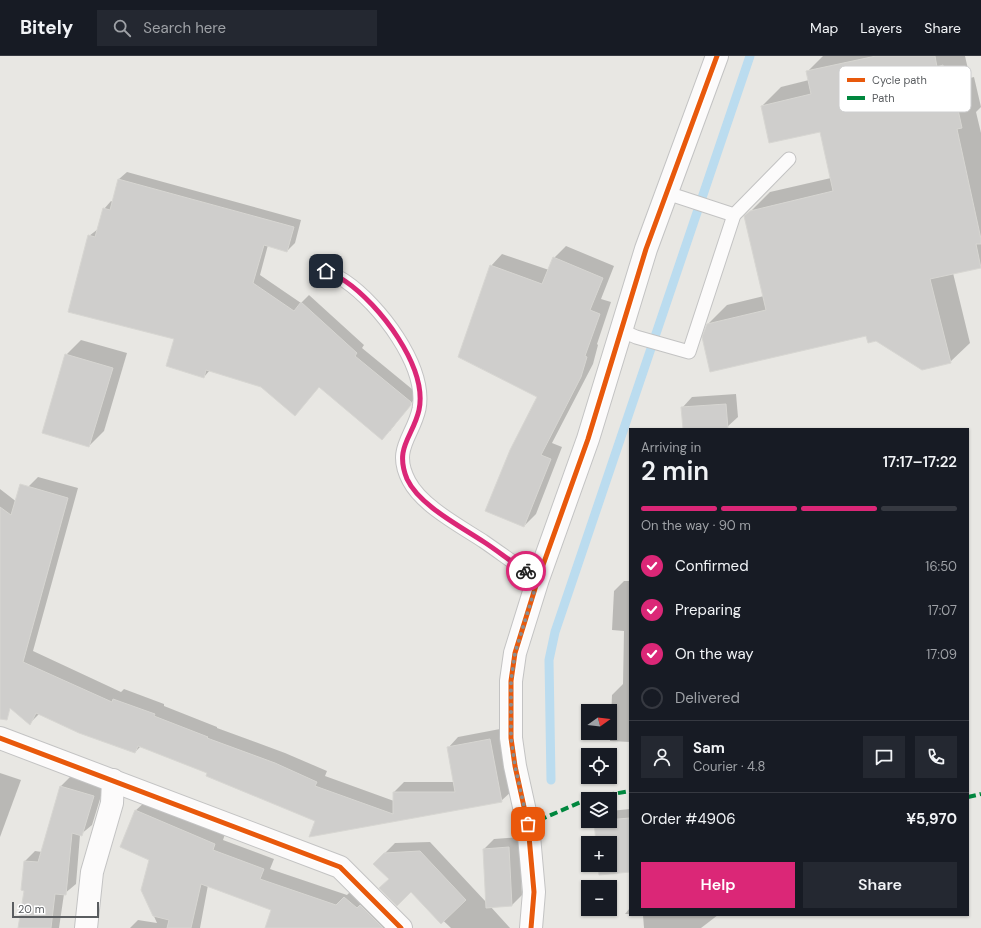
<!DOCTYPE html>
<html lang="en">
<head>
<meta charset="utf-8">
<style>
  :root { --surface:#171b24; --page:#242831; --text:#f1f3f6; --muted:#9ea1a6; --line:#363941; --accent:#db2777 }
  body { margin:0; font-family:"DM Sans",sans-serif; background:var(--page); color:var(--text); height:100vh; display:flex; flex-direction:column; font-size:15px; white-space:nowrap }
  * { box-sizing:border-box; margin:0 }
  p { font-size:13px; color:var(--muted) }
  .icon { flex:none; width:22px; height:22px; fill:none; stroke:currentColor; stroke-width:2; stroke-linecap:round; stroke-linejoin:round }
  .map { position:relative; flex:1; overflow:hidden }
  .side { position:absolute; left:629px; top:372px; width:340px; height:488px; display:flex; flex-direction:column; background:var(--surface); border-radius:0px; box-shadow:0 1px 3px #0004 }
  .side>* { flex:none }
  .needle { width:26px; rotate:75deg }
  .controls { position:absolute; left:581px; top:648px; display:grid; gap:8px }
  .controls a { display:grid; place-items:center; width:36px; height:36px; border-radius:0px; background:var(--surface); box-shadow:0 1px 3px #0004; font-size:20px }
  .scale { position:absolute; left:12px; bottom:10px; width:87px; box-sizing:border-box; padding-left:4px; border:2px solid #5a5d60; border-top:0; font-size:11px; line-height:14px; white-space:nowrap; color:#5a5d60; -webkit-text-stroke:3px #fff; paint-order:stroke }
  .pin { position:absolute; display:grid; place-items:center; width:34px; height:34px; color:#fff; margin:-17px; border-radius:8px; box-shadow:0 2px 6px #0006 }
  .courier { position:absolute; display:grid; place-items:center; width:40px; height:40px; margin:-20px; border:3px solid #db2777; border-radius:50%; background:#fff; color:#222; box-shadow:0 1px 5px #0007 }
  .headline em { font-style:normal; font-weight:600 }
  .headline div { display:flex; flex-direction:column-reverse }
  .headline { display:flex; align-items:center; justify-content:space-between; height:68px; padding:0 12px }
  h1 { font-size:26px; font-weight:600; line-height:30px }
  .bar { display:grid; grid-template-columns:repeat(4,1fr); gap:6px 4px; align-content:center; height:48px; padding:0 12px }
  .bar i { height:5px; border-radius:3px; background:var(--line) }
  .bar .selected { background:var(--accent) }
  .bar p { grid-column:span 4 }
  .line { display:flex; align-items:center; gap:10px; padding:0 12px; border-top:1px solid var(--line) }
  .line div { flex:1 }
  .round { display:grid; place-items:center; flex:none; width:42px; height:42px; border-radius:0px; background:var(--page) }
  ol { padding:0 12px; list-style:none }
  li { display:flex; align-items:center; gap:12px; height:44px }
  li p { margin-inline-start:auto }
  li .icon { padding:4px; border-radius:50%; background:var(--accent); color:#fff; stroke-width:4 }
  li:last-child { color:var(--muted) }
  li i { width:22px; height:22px; border:2px solid var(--line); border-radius:50% }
  .primary-button { display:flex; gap:8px; margin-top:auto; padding:8px 12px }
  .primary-button a { flex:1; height:46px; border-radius:0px; background:var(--accent); color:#fff; font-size:16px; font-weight:600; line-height:46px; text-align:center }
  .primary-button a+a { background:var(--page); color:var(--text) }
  header { display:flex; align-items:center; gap:24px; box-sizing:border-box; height:56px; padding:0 20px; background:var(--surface); border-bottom:1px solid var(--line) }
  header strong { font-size:19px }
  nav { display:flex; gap:22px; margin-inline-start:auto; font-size:14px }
  .search { width:280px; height:36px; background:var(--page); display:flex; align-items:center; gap:10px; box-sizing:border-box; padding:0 14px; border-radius:0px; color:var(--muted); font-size:15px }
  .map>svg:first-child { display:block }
  .shadow { fill:#0003 }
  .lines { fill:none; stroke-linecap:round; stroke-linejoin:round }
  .stream { stroke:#bbdcef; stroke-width:9 }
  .building { fill:#cfcecc; stroke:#d7d6d2 }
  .service-casing { stroke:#c3c3c3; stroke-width:15 }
  .minor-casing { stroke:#c3c3c3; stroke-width:24 }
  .service { stroke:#fcfbfb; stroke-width:13 }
  .minor { stroke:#fcfbfb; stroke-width:22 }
  .quiet { stroke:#00873e; stroke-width:4; stroke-dasharray:8 4; stroke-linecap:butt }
  .cycleway-casing { stroke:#fff; stroke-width:8 }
  .cycleway { stroke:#e8590c; stroke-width:5 }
  .done { stroke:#8c8d8e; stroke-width:4; stroke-dasharray:0 7.2 }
  .route { stroke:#db2777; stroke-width:5 }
  .key { fill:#fff; stroke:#cececf; stroke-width:1 }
  .key-label { font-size:11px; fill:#5a5d60 }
</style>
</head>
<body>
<header>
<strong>Bitely</strong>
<div class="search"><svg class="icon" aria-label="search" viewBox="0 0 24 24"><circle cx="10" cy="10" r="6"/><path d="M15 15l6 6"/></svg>Search here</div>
<nav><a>Map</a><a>Layers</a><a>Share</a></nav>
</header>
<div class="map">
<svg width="981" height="872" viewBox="0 0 981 872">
  <rect width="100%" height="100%" fill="#e8e7e3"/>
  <!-- shadow -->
  <g class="shadow">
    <polygon points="823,0 965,0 970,22 974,21 981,51 976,56 981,77 981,211 953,217 970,287 950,306 867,279 708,268 727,249 764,240 746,160 770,136 831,122 821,75 762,50 781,31 809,24 807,16"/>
    <polygon points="127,116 301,164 295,187 287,195 268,189 260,219 301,247 309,239 364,289 362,292 418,338 390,375 319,331 295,358 261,330 210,314 204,321 175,283 89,180 98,173 104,153 111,145 113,146 119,123"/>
    <polygon points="566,190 614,210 601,243 611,246 597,288 598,289 593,308 552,387 562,391 536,458 524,470 538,341 491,210 502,198 549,214 554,202"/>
    <polygon points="81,284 127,297 104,375 89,390 66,299"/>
    <polygon points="736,338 738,361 727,371 684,373 682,352 692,341"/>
    <polygon points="38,421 78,432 33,595 121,636 124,633 164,648 164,650 217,671 217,672 285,697 327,715 325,720 394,745 394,736 404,726 454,726 448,692 458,681 500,673 512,735 501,745 311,780 316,765 208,717 141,690 135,696 39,658 30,667 0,643 0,433 22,450 28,431"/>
    <polygon points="624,525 630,525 630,686 610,685 612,639 623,628 624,575 612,574 614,535"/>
    <polygon points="0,717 21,724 0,781"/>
    <polygon points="71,720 104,730 92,769 80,779 76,828 64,838 59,872 28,872 25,805 35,795 42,796 61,730"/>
    <polygon points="146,745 225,778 223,784 274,803 270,813 347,839 355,831 395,872 272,872 272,853 208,829 200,872 130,872 138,864 157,867 142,834 150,803 135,755"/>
    <polygon points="630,753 630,815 599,809 610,809 610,787 597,787 610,765 610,755"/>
    <polygon points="519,781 522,839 512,849 490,850 510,872 451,872 411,834 390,822 384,798 395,787 430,786 486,846 484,793 494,783"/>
    <polygon points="630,852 630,858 625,858"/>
    <polygon points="643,859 718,859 701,872 644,872"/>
  </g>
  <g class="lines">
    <!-- stream -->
    <polyline class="stream" points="551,724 549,604 555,576 750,0"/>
  </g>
  <!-- building -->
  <g class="building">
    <polygon points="876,0 935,0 937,11 943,9 950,41 955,40 962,72 957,73 981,183 981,188 976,188 981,212 930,223 951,307 922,314 876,285 868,287 866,280 710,316 702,281 707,268 766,254 744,160 750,155 833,135 820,76 769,87 761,50 811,38 806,15"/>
    <polygon points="118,123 294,171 287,196 264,189 253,227 294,255 301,246 357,297 355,300 411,346 411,349 382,384 319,331 295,360 261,331 206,314 204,322 166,310 174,283 68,256 88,179 95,181 103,152 110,154"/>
    <polygon points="553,201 603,222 590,254 600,258 585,300 587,301 581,321 541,399 551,403 524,471 485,455 510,394 537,341 458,301 490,209 542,228"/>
    <polygon points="65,298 113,312 89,391 42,377"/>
    <polygon points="726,348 728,373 683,373 681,351"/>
    <polygon points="20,428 68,442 23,606 112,646 113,643 155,658 154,660 208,681 207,682 275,707 317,726 315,730 393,758 393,736 455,736 447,691 490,683 502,746 309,781 315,765 206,720 207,717 138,690 135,697 79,677 36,657 30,669 10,652 7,664 0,663 0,451 11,459"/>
    <polygon points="60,730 94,740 82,780 72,777 66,839 55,838 51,872 18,872 24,835 21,834 24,805 38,806"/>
    <polygon points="135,754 215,788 213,794 264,813 260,823 336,849 344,841 357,852 360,849 383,872 265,872 271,854 201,828 191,872 167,872 169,864 153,860 141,834 149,804 120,791"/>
    <polygon points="630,762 630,816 599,819 598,809 610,809 610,787 596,787 594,765"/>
    <polygon points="509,791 512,850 486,852 483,793"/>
    <polygon points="420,795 466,844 441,868 411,836 397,850 379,832 389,823 373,808 384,797"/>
  </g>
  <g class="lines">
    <!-- service casing -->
    <g class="service-casing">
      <g id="service">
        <polyline points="667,137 734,159"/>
        <path d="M326 215C332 218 339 221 345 225 379 248 427 310 419 353 413 381 392 393 409 425 422 450 460 470 483 485 502 498 519 511 538 523"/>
        <polyline points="620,274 636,281 689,296 734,159 789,103"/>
      </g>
    </g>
    <!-- minor casing -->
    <g class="minor-casing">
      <g id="minor">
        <polyline points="0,682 340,811 401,872"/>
        <polyline points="86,872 92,816 112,747 113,724"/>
        <polyline points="531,872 534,836 528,769 515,710 511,682 511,625 515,597 538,523 588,383 646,193 717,0"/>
      </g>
    </g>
    <!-- service -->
    <use href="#service" class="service"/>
    <!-- minor -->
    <use href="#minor" class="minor"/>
    <!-- quiet -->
    <g class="quiet">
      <polyline points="968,741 981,738"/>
      <polyline points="528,769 590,742 630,735"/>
    </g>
    <!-- cycleway casing -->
    <g class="cycleway-casing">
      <g id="cycleway">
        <polyline points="0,682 340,811 401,872"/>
        <polyline points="531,872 534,836 528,769 515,710 511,682 511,625 515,597 538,523 588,383 646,193 717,0"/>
      </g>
    </g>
    <!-- cycleway -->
    <use href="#cycleway" class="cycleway"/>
  </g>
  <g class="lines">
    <!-- done -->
    <polyline class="done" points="526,515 538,523 515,597 511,625 511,682 515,710 528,768"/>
    <!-- route -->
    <path class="route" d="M326 215C332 218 339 221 345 225 379 248 428 311 419 354 413 381 394 391 407 423 419 449 460 470 484 486 498 495 511 506 526 515"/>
  </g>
  <!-- legend -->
  <rect x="839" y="10" width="132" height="46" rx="6" class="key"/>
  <rect x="847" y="22" width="18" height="4" fill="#e8590c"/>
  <rect x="847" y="40" width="18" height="4" fill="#00873e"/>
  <g class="key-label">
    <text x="872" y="28">Cycle path</text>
    <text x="872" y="46">Path</text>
  </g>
</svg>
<div class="controls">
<a><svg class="needle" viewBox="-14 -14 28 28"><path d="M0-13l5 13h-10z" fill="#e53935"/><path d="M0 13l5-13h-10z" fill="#9ea1a6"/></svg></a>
<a><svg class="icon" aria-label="locate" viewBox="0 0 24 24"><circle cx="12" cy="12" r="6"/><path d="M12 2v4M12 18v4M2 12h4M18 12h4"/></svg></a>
<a><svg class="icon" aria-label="layers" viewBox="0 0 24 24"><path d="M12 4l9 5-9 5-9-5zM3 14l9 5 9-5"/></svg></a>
<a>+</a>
<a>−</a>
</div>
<div class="scale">20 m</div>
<div class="pin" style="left:528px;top:768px;background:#ea580c"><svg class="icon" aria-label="bag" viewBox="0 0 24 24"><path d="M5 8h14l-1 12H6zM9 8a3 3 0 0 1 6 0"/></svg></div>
<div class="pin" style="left:326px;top:215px;background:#1f2937"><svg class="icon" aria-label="home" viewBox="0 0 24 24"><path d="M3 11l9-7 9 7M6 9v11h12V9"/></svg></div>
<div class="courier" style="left:526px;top:515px"><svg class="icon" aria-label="bike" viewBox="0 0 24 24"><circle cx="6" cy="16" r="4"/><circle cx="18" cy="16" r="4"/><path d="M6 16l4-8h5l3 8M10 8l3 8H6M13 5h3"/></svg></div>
<section class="side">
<div class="headline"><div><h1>2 min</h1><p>Arriving in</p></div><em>17:17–17:22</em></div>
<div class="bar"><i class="selected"></i><i class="selected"></i><i class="selected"></i><i></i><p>On the way · 90 m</p></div>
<ol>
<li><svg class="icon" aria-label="check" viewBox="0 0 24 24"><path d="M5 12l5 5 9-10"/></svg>Confirmed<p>16:50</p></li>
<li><svg class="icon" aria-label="check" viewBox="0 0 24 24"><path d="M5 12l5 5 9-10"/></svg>Preparing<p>17:07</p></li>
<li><svg class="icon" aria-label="check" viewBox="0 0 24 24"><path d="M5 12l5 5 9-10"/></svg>On the way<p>17:09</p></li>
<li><i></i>Delivered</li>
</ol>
<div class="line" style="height:72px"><a class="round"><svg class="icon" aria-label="person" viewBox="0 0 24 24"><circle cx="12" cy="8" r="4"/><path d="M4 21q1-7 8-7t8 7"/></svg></a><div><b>Sam</b><p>Courier · 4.8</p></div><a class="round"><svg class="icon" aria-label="chat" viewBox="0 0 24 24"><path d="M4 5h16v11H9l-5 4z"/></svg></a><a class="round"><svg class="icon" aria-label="phone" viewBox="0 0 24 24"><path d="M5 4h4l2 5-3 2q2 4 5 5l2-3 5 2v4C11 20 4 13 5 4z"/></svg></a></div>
<div class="line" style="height:52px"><div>Order #4906</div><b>¥5,970</b></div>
<div class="primary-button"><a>Help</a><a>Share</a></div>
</section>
</div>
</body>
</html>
